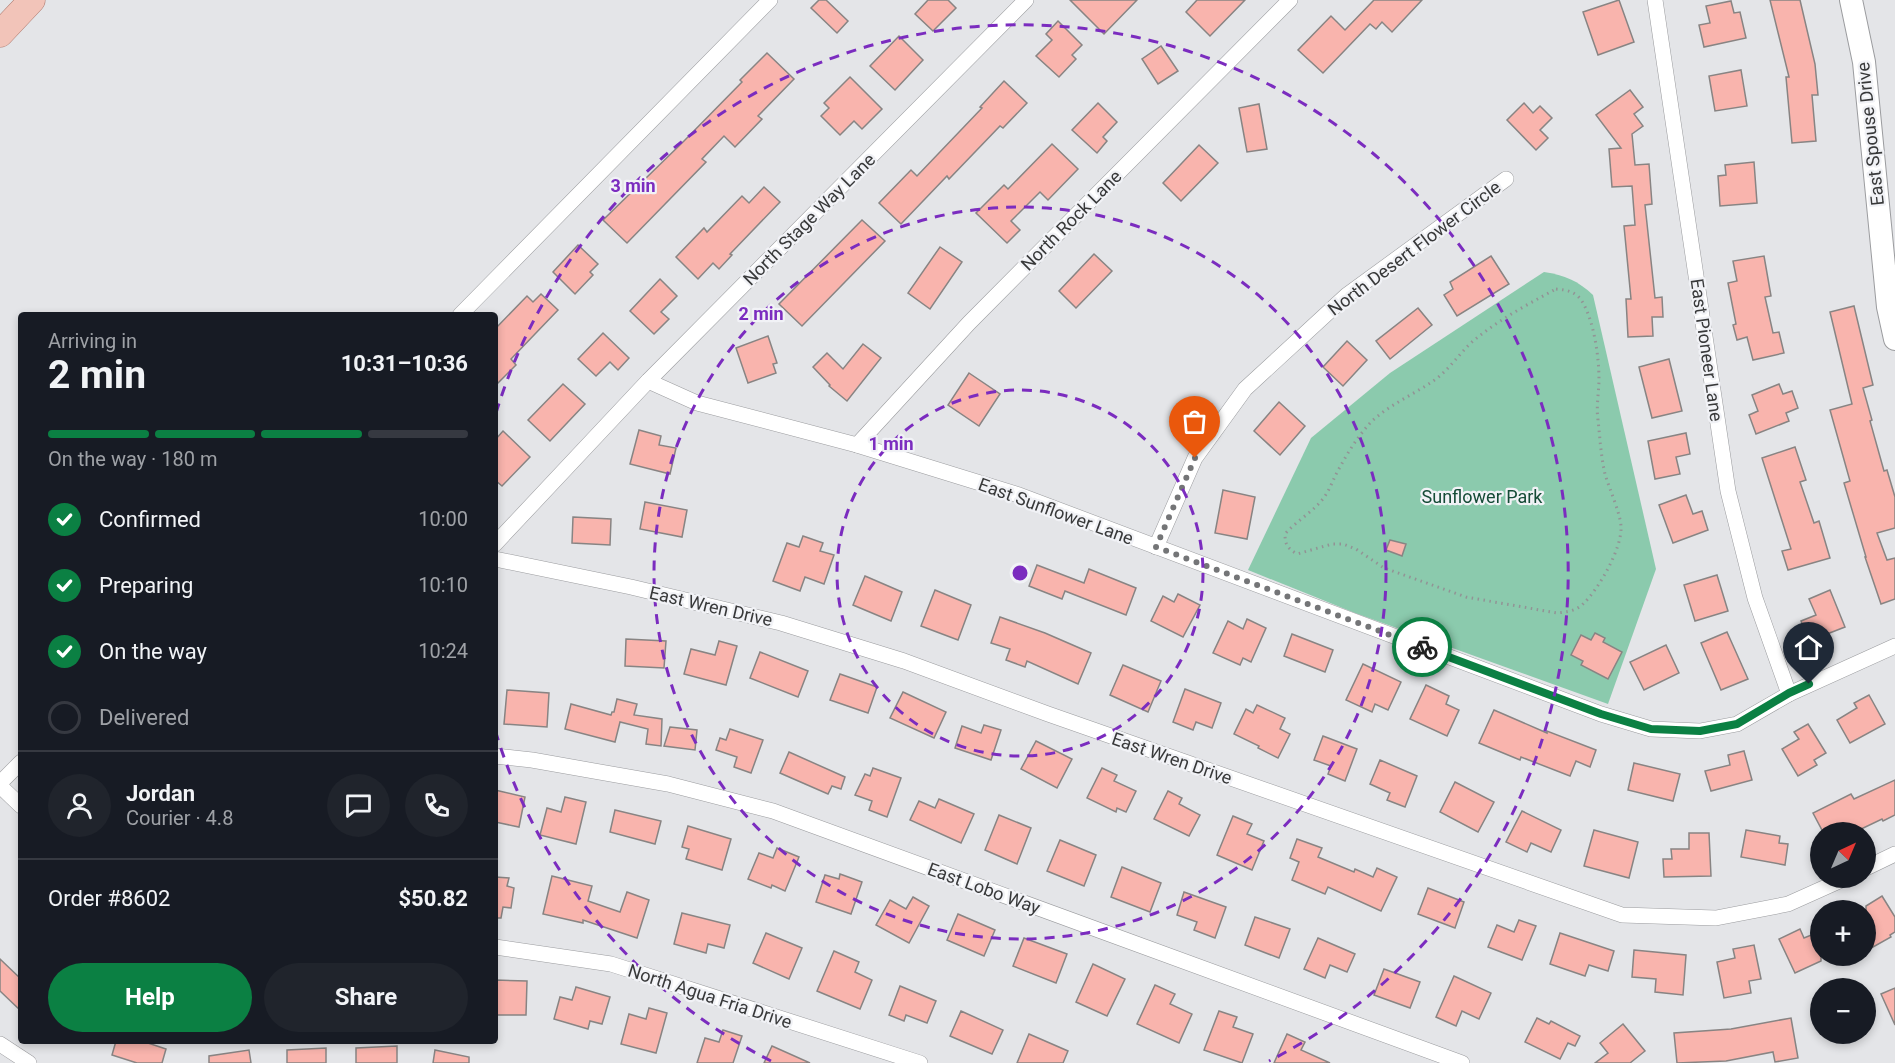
<!DOCTYPE html>
<html lang="en">
<head>
<meta charset="utf-8">
<style>
  :root { --surface:#171b24; --page:#20242c; --text:#f1f3f6; --muted:#9ea1a6; --line:#363941; --accent:#0b8043 }
  body { margin:0; font-family:Roboto,sans-serif; background:var(--page); color:var(--text); height:100vh; display:flex; flex-direction:column; font-size:22px; white-space:nowrap }
  * { box-sizing:border-box; margin:0 }
  p { font-size:20px; color:var(--muted) }
  .icon { flex:none; width:33px; height:33px; fill:none; stroke:currentColor; stroke-width:2; stroke-linecap:round; stroke-linejoin:round }
  .map { position:relative; flex:1; overflow:hidden }
  .details { position:absolute; left:18px; top:312px; width:480px; height:732px; display:flex; flex-direction:column; background:var(--surface); border-radius:6px; box-shadow:0 3px 9px #0003 }
  .details>* { flex:none }
  .needle { width:39px; rotate:44deg }
  .tools { position:absolute; left:1810px; top:822px; display:grid; gap:12px }
  .tools a { display:grid; place-items:center; width:66px; height:66px; border-radius:50%; background:var(--surface); box-shadow:0 3px 9px #0003; font-size:30px }
  .pin { position:absolute; display:grid; place-items:center; width:51px; height:51px; color:#fff; margin:-62px -26px; border-radius:50% 50% 50% 0; rotate:-45deg; box-shadow:0 0 6px #0007 }
  .pin .icon { rotate:45deg }
  .courier { position:absolute; display:grid; place-items:center; width:60px; height:60px; margin:-30px; border:4px solid #0b8043; border-radius:50%; background:#fff; color:#222; box-shadow:0 2px 8px #0007 }
  .head em { font-style:normal; font-weight:700 }
  .head div { display:flex; flex-direction:column-reverse }
  .head { display:flex; align-items:center; justify-content:space-between; height:102px; padding:0 30px }
  h1 { font-size:39px; font-weight:700; line-height:45px }
  .bar { display:grid; grid-template-columns:repeat(4,1fr); gap:9px 6px; align-content:center; height:72px; padding:0 30px }
  .bar i { height:8px; border-radius:4px; background:var(--line) }
  .bar .selected { background:var(--accent) }
  .bar p { grid-column:span 4 }
  .line { display:flex; align-items:center; gap:15px; padding:0 30px; border-top:2px solid var(--line) }
  .line div { flex:1 }
  .round { display:grid; place-items:center; flex:none; width:63px; height:63px; border-radius:32px; background:var(--page) }
  ol { padding:0 30px; list-style:none }
  li { display:flex; align-items:center; gap:18px; height:66px }
  li p { margin-inline-start:auto }
  li .icon { padding:6px; border-radius:50%; background:var(--accent); color:#fff; stroke-width:4 }
  li:last-child { color:var(--muted) }
  li i { width:33px; height:33px; border:3px solid var(--line); border-radius:50% }
  .cta { display:flex; gap:12px; margin-top:auto; padding:12px 30px }
  .cta a { flex:1; height:69px; border-radius:36px; background:var(--accent); color:#fff; font-size:24px; font-weight:700; line-height:69px; text-align:center }
  .cta a+a { background:var(--page); color:var(--text) }
  .map>svg:first-child { display:block }
  .green { fill:#8bcaad }
  .building { fill:#f9b4ad; stroke:#888483; stroke-width:1.5 }
  .lines { fill:none; stroke-linecap:round; stroke-linejoin:round }
  .street-casing { stroke:#9b9c9f; stroke-width:16 }
  .secondary-casing { stroke:#9b9c9f; stroke-width:24 }
  .primary-casing { stroke:#ac796e; stroke-width:27 }
  .path { stroke:#929395; stroke-width:3; stroke-dasharray:1.5 4.5; stroke-linecap:butt }
  .street { stroke:#fff; stroke-width:15 }
  .secondary { stroke:#fff; stroke-width:22 }
  .primary { stroke:#f2c4b9; stroke-width:26 }
  .done { stroke:#747577; stroke-width:6; stroke-dasharray:0 10.8 }
  .route { stroke:#0b8043; stroke-width:8 }
  .ring { fill:none; stroke:#7b2cbf; stroke-width:3; stroke-dasharray:10 8 }
  .labels { text-anchor:middle; dominant-baseline:central; stroke-width:4.5; stroke-linejoin:round; paint-order:stroke }
  .street-label { font-size:18px; fill:#38393a; stroke:#f1f2f6 }
  .park-label { font-size:18px; fill:#144b36; stroke:#f1f2f6 }
  .centre { fill:#7b2cbf; stroke:#f1f2f6; stroke-width:3 }
  .ring-label { font-size:18px; text-anchor:middle; font-weight:bold; fill:#7b2cbf; stroke:#f1f2f6; stroke-width:4.5; stroke-linejoin:round; paint-order:stroke }
</style>
</head>
<body>
<div class="map">
<svg width="1895" height="1063" viewBox="0 0 1895 1063">
  <rect width="100%" height="100%" fill="#e4e5e8"/>
  <!-- green -->
  <path class="green" d="M1544 272C1565 275 1578 281 1593 295L1656 569 1608 704 1355 613 1248 570 1311 438 1390 373Z"/>
  <!-- building -->
  <g class="building">
    <polygon points="819,0 826,0 848,21 837,33 811,8"/>
    <polygon points="928,0 948,0 956,8 933,31 915,14"/>
    <polygon points="1070,0 1137,0 1104,34"/>
    <polygon points="1197,0 1245,0 1210,36 1186,12"/>
    <polygon points="1374,0 1422,0 1392,32 1382,22 1376,29 1370,24 1323,73 1298,50 1331,16 1345,30"/>
    <polygon points="1619,0 1634,42 1598,55 1583,12"/>
    <polygon points="1770,0 1800,0 1815,64 1818,95 1812,95 1816,141 1792,143 1786,77 1789,77"/>
    <polygon points="1731,1 1734,13 1740,12 1746,38 1704,47 1699,25 1710,23 1706,6"/>
    <polygon points="1058,21 1082,45 1072,55 1076,59 1059,77 1036,56 1052,40 1046,34"/>
    <polygon points="899,36 923,60 895,90 870,66"/>
    <polygon points="1161,46 1178,71 1158,84 1142,59"/>
    <polygon points="767,53 794,79 758,116 762,119 735,147 724,136 702,159 706,162 627,243 603,220 684,141 742,82 740,80"/>
    <polygon points="1741,70 1747,106 1715,111 1709,76"/>
    <polygon points="850,77 882,109 862,129 854,121 840,135 821,116 829,108 824,103"/>
    <polygon points="1004,81 1027,103 1003,128 1000,126 949,179 947,176 901,224 879,203 911,170 917,176 982,108 980,107"/>
    <polygon points="1630,90 1643,107 1634,114 1643,126 1632,134 1635,165 1649,164 1652,204 1645,205 1655,298 1662,297 1663,317 1652,317 1653,336 1628,337 1626,299 1631,299 1624,226 1635,225 1632,186 1612,187 1609,149 1621,148 1596,115"/>
    <polygon points="1098,103 1117,122 1103,137 1107,141 1097,153 1072,130"/>
    <polygon points="1524,103 1533,113 1540,106 1552,118 1540,130 1548,138 1536,150 1507,120"/>
    <polygon points="1259,104 1267,149 1247,152 1239,108"/>
    <polygon points="1052,144 1078,169 1048,200 1040,192 1011,221 1020,230 1007,243 976,213 1004,185 1008,189"/>
    <polygon points="1199,145 1218,163 1181,201 1163,183"/>
    <polygon points="1754,162 1757,203 1720,206 1718,176 1726,175 1725,165"/>
    <polygon points="764,187 780,202 730,254 732,255 719,269 713,263 698,279 676,257 704,228 707,232 742,196 749,203"/>
    <polygon points="862,220 885,241 802,326 779,304"/>
    <polygon points="578,245 598,264 590,272 593,275 575,294 553,272"/>
    <polygon points="940,247 962,262 930,309 908,293"/>
    <polygon points="1094,254 1112,271 1076,308 1059,291"/>
    <polygon points="1491,256 1509,284 1457,316 1444,295 1453,289 1450,282"/>
    <polygon points="1764,256 1771,296 1765,297 1773,333 1779,332 1784,353 1753,360 1747,337 1737,340 1733,325 1736,324 1728,283 1737,281 1733,261"/>
    <polygon points="660,279 677,296 661,312 669,319 654,334 630,311"/>
    <polygon points="541,294 558,310 511,359 516,365 495,386 495,329 527,296 533,302"/>
    <polygon points="1854,306 1873,385 1863,388 1872,420 1870,421 1884,471 1887,470 1895,497 1895,528 1877,533 1887,560 1895,558 1895,599 1881,604 1865,557 1866,557 1844,483 1850,481 1830,410 1852,404 1830,312"/>
    <polygon points="1418,308 1432,325 1390,359 1376,341"/>
    <polygon points="603,333 629,358 618,370 610,362 596,376 578,359"/>
    <polygon points="768,336 777,363 773,364 776,373 748,383 736,348"/>
    <polygon points="1347,341 1367,360 1343,386 1323,367"/>
    <polygon points="863,344 881,358 847,401 829,386 830,385 813,367 827,353 843,369"/>
    <polygon points="1669,359 1682,411 1652,418 1639,367"/>
    <polygon points="969,373 1000,394 979,426 948,405"/>
    <polygon points="563,384 585,404 550,441 528,420"/>
    <polygon points="1779,384 1783,394 1792,391 1798,408 1786,413 1789,421 1756,434 1749,415 1758,411 1752,395"/>
    <polygon points="1279,402 1305,426 1280,455 1254,431"/>
    <polygon points="639,430 661,436 659,445 676,448 670,474 630,464"/>
    <polygon points="503,431 530,457 502,486 495,480 495,440"/>
    <polygon points="1686,433 1690,454 1676,457 1680,474 1655,479 1648,441"/>
    <polygon points="1795,447 1806,480 1800,482 1814,523 1819,521 1830,558 1788,570 1782,551 1791,549 1762,458"/>
    <polygon points="1223,490 1255,497 1247,539 1215,533"/>
    <polygon points="1686,495 1693,514 1702,511 1708,530 1673,543 1659,505"/>
    <polygon points="645,502 687,510 682,537 640,529"/>
    <polygon points="573,517 611,519 610,545 572,543"/>
    <polygon points="803,536 823,543 820,551 834,555 824,584 805,577 800,591 773,581 787,543 799,547"/>
    <polygon points="1390,540 1406,544 1402,556 1386,550"/>
    <polygon points="1037,565 1084,583 1089,569 1136,588 1126,615 1065,591 1062,599 1029,586"/>
    <polygon points="1717,575 1728,611 1695,621 1684,585"/>
    <polygon points="865,576 902,592 891,621 853,605"/>
    <polygon points="935,590 971,605 958,640 921,626"/>
    <polygon points="1830,590 1845,627 1809,641 1801,621 1816,615 1809,599"/>
    <polygon points="1178,594 1200,605 1183,637 1151,621 1163,596 1174,602"/>
    <polygon points="1000,617 1045,633 1091,653 1078,684 1027,661 1025,667 1006,660 1010,649 991,643"/>
    <polygon points="1247,619 1266,628 1251,662 1243,658 1240,665 1213,653 1228,621 1243,629"/>
    <polygon points="1727,632 1748,679 1721,690 1701,643"/>
    <polygon points="1595,633 1605,638 1603,642 1622,652 1608,679 1581,665 1583,661 1571,655 1581,635 1591,640"/>
    <polygon points="1292,634 1333,650 1325,672 1284,656"/>
    <polygon points="626,639 666,641 664,668 625,666"/>
    <polygon points="719,641 737,646 726,685 684,674 691,649 715,655"/>
    <polygon points="1666,645 1679,673 1644,690 1630,662"/>
    <polygon points="760,652 808,671 798,697 750,678"/>
    <polygon points="1363,664 1401,682 1388,710 1375,704 1372,712 1346,700"/>
    <polygon points="1123,665 1161,681 1148,712 1110,695"/>
    <polygon points="840,674 877,687 868,713 830,700"/>
    <polygon points="1426,685 1449,696 1446,704 1459,710 1447,736 1410,719"/>
    <polygon points="1185,689 1221,703 1212,728 1196,722 1193,730 1173,722"/>
    <polygon points="507,690 549,693 547,727 504,724"/>
    <polygon points="903,692 946,712 934,738 890,718"/>
    <polygon points="1869,695 1885,724 1850,743 1837,720 1857,708 1854,703"/>
    <polygon points="617,699 637,704 634,715 662,719 661,746 646,744 648,729 620,722 615,742 565,729 571,704 611,715 612,712 614,712"/>
    <polygon points="1257,705 1285,718 1280,729 1290,734 1278,758 1258,748 1259,746 1234,734 1246,709 1253,713"/>
    <polygon points="1494,710 1547,733 1547,731 1596,750 1590,767 1576,761 1570,776 1521,757 1520,760 1479,743"/>
    <polygon points="1808,724 1826,753 1814,760 1817,765 1798,776 1782,749 1799,739 1794,732"/>
    <polygon points="984,725 1001,730 991,760 955,748 962,726 981,733"/>
    <polygon points="670,727 697,730 695,750 664,746"/>
    <polygon points="730,729 763,740 751,773 734,767 737,757 716,750 720,738 726,740"/>
    <polygon points="1323,736 1357,749 1345,781 1328,774 1331,766 1314,760"/>
    <polygon points="1036,741 1072,759 1057,788 1021,769"/>
    <polygon points="1744,751 1752,780 1711,791 1705,771 1730,765 1728,755"/>
    <polygon points="789,752 845,777 841,789 832,786 828,794 780,773"/>
    <polygon points="1380,760 1417,776 1405,807 1387,800 1390,793 1370,784"/>
    <polygon points="1634,763 1680,774 1673,801 1628,790"/>
    <polygon points="873,768 901,778 887,817 869,810 872,801 855,795 865,774 870,776"/>
    <polygon points="1102,768 1117,775 1114,781 1136,791 1126,812 1117,808 1116,812 1087,798"/>
    <polygon points="1895,780 1895,815 1883,821 1882,819 1855,832 1823,832 1813,813 1851,794 1854,799"/>
    <polygon points="1455,782 1494,802 1478,832 1440,812"/>
    <polygon points="495,790 525,797 519,827 495,822"/>
    <polygon points="1168,791 1182,798 1179,804 1200,815 1189,836 1154,819"/>
    <polygon points="565,797 586,802 576,844 540,835 547,808 561,812"/>
    <polygon points="939,799 974,814 961,843 910,820 919,801 935,808"/>
    <polygon points="615,810 661,821 655,844 610,832"/>
    <polygon points="1522,811 1561,830 1551,852 1531,843 1527,852 1506,842"/>
    <polygon points="999,815 1031,828 1017,864 985,850"/>
    <polygon points="1233,816 1252,824 1247,834 1264,841 1252,870 1217,855"/>
    <polygon points="688,826 731,839 722,870 686,859 689,849 682,847"/>
    <polygon points="1594,830 1638,842 1629,878 1584,866"/>
    <polygon points="1746,830 1780,836 1779,843 1788,844 1785,865 1741,857"/>
    <polygon points="1689,833 1709,833 1711,876 1664,877 1663,859 1672,859 1671,849 1689,849"/>
    <polygon points="1297,839 1322,848 1318,857 1354,872 1355,869 1373,877 1377,868 1397,877 1381,911 1328,887 1325,894 1292,880 1299,862 1290,858"/>
    <polygon points="1060,840 1096,855 1084,886 1047,871"/>
    <polygon points="777,848 799,857 785,891 772,885 771,888 748,879 759,853 773,858"/>
    <polygon points="1122,867 1161,883 1150,912 1111,897"/>
    <polygon points="840,874 862,882 851,914 816,902 825,875 839,879"/>
    <polygon points="552,876 592,886 588,901 620,912 627,892 649,900 637,938 583,920 583,923 543,914"/>
    <polygon points="495,877 509,878 507,886 514,888 511,908 503,907 501,918 495,918"/>
    <polygon points="1428,888 1464,902 1455,928 1418,914"/>
    <polygon points="1184,892 1226,907 1215,938 1194,930 1197,922 1177,915"/>
    <polygon points="1882,896 1895,917 1895,932 1890,935 1891,937 1866,951 1866,906"/>
    <polygon points="913,897 929,906 909,943 876,925 890,900 906,909"/>
    <polygon points="682,913 730,925 724,948 708,944 706,953 674,944"/>
    <polygon points="958,914 995,930 984,956 947,940"/>
    <polygon points="1255,917 1290,929 1279,958 1245,945"/>
    <polygon points="1519,920 1536,926 1522,960 1488,947 1497,925 1514,932"/>
    <polygon points="1800,929 1804,938 1821,931 1821,961 1795,973 1779,939"/>
    <polygon points="766,933 802,948 789,979 753,963"/>
    <polygon points="1560,933 1614,951 1608,971 1589,965 1585,976 1550,964"/>
    <polygon points="1024,938 1067,954 1056,983 1013,966"/>
    <polygon points="1318,938 1355,954 1347,972 1330,965 1325,978 1304,969"/>
    <polygon points="1754,945 1761,979 1749,981 1751,993 1724,998 1717,962 1735,958 1733,949"/>
    <polygon points="1634,950 1686,955 1683,995 1655,992 1656,979 1632,977"/>
    <polygon points="834,951 859,962 855,972 872,980 860,1009 817,991"/>
    <polygon points="0,959 21,979 21,1011 0,991"/>
    <polygon points="1093,964 1125,979 1107,1016 1076,1002"/>
    <polygon points="1384,969 1420,982 1410,1008 1374,995"/>
    <polygon points="1454,976 1491,993 1479,1019 1462,1011 1456,1026 1436,1017"/>
    <polygon points="495,980 527,981 526,1015 495,1015"/>
    <polygon points="1155,985 1175,994 1170,1004 1192,1014 1179,1043 1137,1024"/>
    <polygon points="900,986 936,1001 927,1023 906,1015 904,1021 889,1015"/>
    <polygon points="576,987 610,997 602,1024 590,1021 588,1029 554,1019 560,997 572,1000"/>
    <polygon points="1895,988 1895,1025 1881,994"/>
    <polygon points="649,1008 667,1013 656,1053 621,1044 629,1014 646,1019"/>
    <polygon points="961,1011 1003,1030 992,1054 950,1036"/>
    <polygon points="1219,1011 1237,1017 1233,1027 1253,1034 1242,1063 1204,1050"/>
    <polygon points="1537,1018 1549,1024 1551,1021 1580,1036 1575,1046 1568,1043 1560,1059 1525,1042"/>
    <polygon points="1791,1018 1798,1058 1775,1062 1773,1052 1726,1061 1677,1063 1674,1033 1731,1029"/>
    <polygon points="1623,1024 1645,1051 1630,1063 1595,1063 1608,1053 1600,1043"/>
    <polygon points="723,1030 742,1036 733,1063 697,1063 705,1038 719,1042"/>
    <polygon points="1029,1034 1068,1051 1063,1063 1017,1063"/>
    <polygon points="1287,1034 1305,1042 1301,1050 1330,1063 1274,1063"/>
    <polygon points="116,1041 142,1041 166,1049 162,1063 137,1063 112,1055"/>
    <polygon points="397,1046 397,1063 356,1063 356,1048"/>
    <polygon points="772,1046 810,1063 764,1063"/>
    <polygon points="326,1048 326,1063 287,1063 287,1050"/>
    <polygon points="249,1050 251,1063 209,1063 209,1056"/>
    <polygon points="435,1050 469,1057 469,1063 433,1063"/>
  </g>
  <g class="lines">
    <!-- street casing -->
    <g class="street-casing">
      <g id="street">
        <polyline points="1655,0 1728,491 1755,598 1789,694"/>
        <polyline points="460,315 770,0"/>
        <polyline points="648,381 697,403 857,445 1019,495 1601,714 1651,729 1700,731 1737,724 1789,694 1895,646"/>
        <polyline points="857,445 969,323 1290,0"/>
        <polyline points="495,544 648,381 1026,0"/>
        <polyline points="1156,547 1195,458 1245,389 1347,295 1506,179"/>
        <polyline points="495,559 631,587 781,623 904,661 1048,714 1622,915 1716,918 1788,904 1846,878"/>
        <polyline points="495,756 532,760 668,784 773,811 1462,1063"/>
        <polyline points="0,783 21,762"/>
        <polyline points="0,786 21,806"/>
        <polyline points="1866,868 1895,854"/>
        <polyline points="495,947 611,964 920,1063"/>
        <polyline points="0,1044 29,1063"/>
      </g>
    </g>
    <!-- secondary casing -->
    <g class="secondary-casing">
      <polyline id="secondary" points="1851,0 1864,62 1888,307 1895,339"/>
    </g>
    <!-- primary casing -->
    <g class="primary-casing">
      <polyline id="primary" points="0,34 32,0"/>
    </g>
    <!-- path -->
    <path class="path" d="M1556 289C1568 290 1577 292 1583 303 1594 322 1599 357 1599 379 1599 392 1596 406 1598 420 1600 438 1601 457 1605 474 1609 488 1621 515 1621 527 1622 549 1598 590 1583 604 1576 611 1566 612 1557 613L1466 597 1384 568 1356 549 1343 544H1332L1297 554C1287 548 1285 544 1285 534 1297 520 1315 511 1325 496 1331 487 1334 477 1340 467 1348 452 1359 435 1371 422 1390 404 1415 394 1436 379 1452 367 1462 349 1478 337 1502 318 1530 303 1556 289Z"/>
    <!-- street -->
    <use href="#street" class="street"/>
    <!-- secondary -->
    <use href="#secondary" class="secondary"/>
    <!-- primary -->
    <use href="#primary" class="primary"/>
  </g>
  <g class="lines">
    <!-- done -->
    <polyline class="done" points="1195,458 1156,547 1422,647"/>
    <!-- route -->
    <polyline class="route" points="1422,647 1601,714 1651,729 1700,731 1737,724 1789,693 1809,684"/>
  </g>
  <!-- distance rings -->
  <g class="ring">
    <circle cx="1020" cy="573" r="183"/>
    <circle cx="1020" cy="573" r="366"/>
    <path d="M771 1061A548 548 0 0 1 496 733M496 413A548 548 0 1 1 1269 1061"/>
  </g>
  <g class="labels">
    <!-- street labels -->
    <g class="street-label">
      <text transform="translate(1870 134) rotate(-96)">East Spouse Drive</text>
      <text transform="translate(809 219) rotate(-45)">North Stage Way Lane</text>
      <text transform="translate(1071 220) rotate(-45)">North Rock Lane</text>
      <text transform="translate(1414 248) rotate(-37)">North Desert Flower Circle</text>
      <text transform="translate(1707 350) rotate(82)">East Pioneer Lane</text>
      <text transform="translate(1056 511) rotate(20)">East Sunflower Lane</text>
      <text transform="translate(711 606) rotate(13)">East Wren Drive</text>
      <text transform="translate(1172 758) rotate(19)">East Wren Drive</text>
      <text transform="translate(984 888) rotate(20)">East Lobo Way</text>
      <text transform="translate(710 996) rotate(18)">North Agua Fria Drive</text>
    </g>
    <!-- park labels -->
    <g class="park-label">
      <text x="1482" y="496">Sunflower Park</text>
    </g>
  </g>
  <circle cx="1020" cy="573" r="9" class="centre"/>
  <g class="ring-label">
    <text x="633" y="192">3 min</text>
    <text x="761" y="320">2 min</text>
    <text x="891" y="450">1 min</text>
  </g>
</svg>
<div class="tools">
<a><svg class="needle" viewBox="-14 -14 28 28"><path d="M0-13l5 13h-10z" fill="#e53935"/><path d="M0 13l5-13h-10z" fill="#9ea1a6"/></svg></a>
<a>+</a>
<a>−</a>
</div>
<div class="pin" style="left:1195px;top:458px;background:#ea580c"><svg class="icon" aria-label="bag" viewBox="0 0 24 24"><path d="M5 8h14l-1 12H6zM9 8a3 3 0 0 1 6 0"/></svg></div>
<div class="pin" style="left:1809px;top:684px;background:#1f2937"><svg class="icon" aria-label="home" viewBox="0 0 24 24"><path d="M3 11l9-7 9 7M6 9v11h12V9"/></svg></div>
<div class="courier" style="left:1422px;top:647px"><svg class="icon" aria-label="bike" viewBox="0 0 24 24"><circle cx="6" cy="16" r="4"/><circle cx="18" cy="16" r="4"/><path d="M6 16l4-8h5l3 8M10 8l3 8H6M13 5h3"/></svg></div>
<section class="details">
<div class="head"><div><h1>2 min</h1><p>Arriving in</p></div><em>10:31–10:36</em></div>
<div class="bar"><i class="selected"></i><i class="selected"></i><i class="selected"></i><i></i><p>On the way · 180 m</p></div>
<ol>
<li><svg class="icon" aria-label="check" viewBox="0 0 24 24"><path d="M5 12l5 5 9-10"/></svg>Confirmed<p>10:00</p></li>
<li><svg class="icon" aria-label="check" viewBox="0 0 24 24"><path d="M5 12l5 5 9-10"/></svg>Preparing<p>10:10</p></li>
<li><svg class="icon" aria-label="check" viewBox="0 0 24 24"><path d="M5 12l5 5 9-10"/></svg>On the way<p>10:24</p></li>
<li><i></i>Delivered</li>
</ol>
<div class="line" style="height:108px"><a class="round"><svg class="icon" aria-label="person" viewBox="0 0 24 24"><circle cx="12" cy="8" r="4"/><path d="M4 21q1-7 8-7t8 7"/></svg></a><div><b>Jordan</b><p>Courier · 4.8</p></div><a class="round"><svg class="icon" aria-label="chat" viewBox="0 0 24 24"><path d="M4 5h16v11H9l-5 4z"/></svg></a><a class="round"><svg class="icon" aria-label="phone" viewBox="0 0 24 24"><path d="M5 4h4l2 5-3 2q2 4 5 5l2-3 5 2v4C11 20 4 13 5 4z"/></svg></a></div>
<div class="line" style="height:78px"><div>Order #8602</div><b>$50.82</b></div>
<div class="cta"><a>Help</a><a>Share</a></div>
</section>
</div>
</body>
</html>
